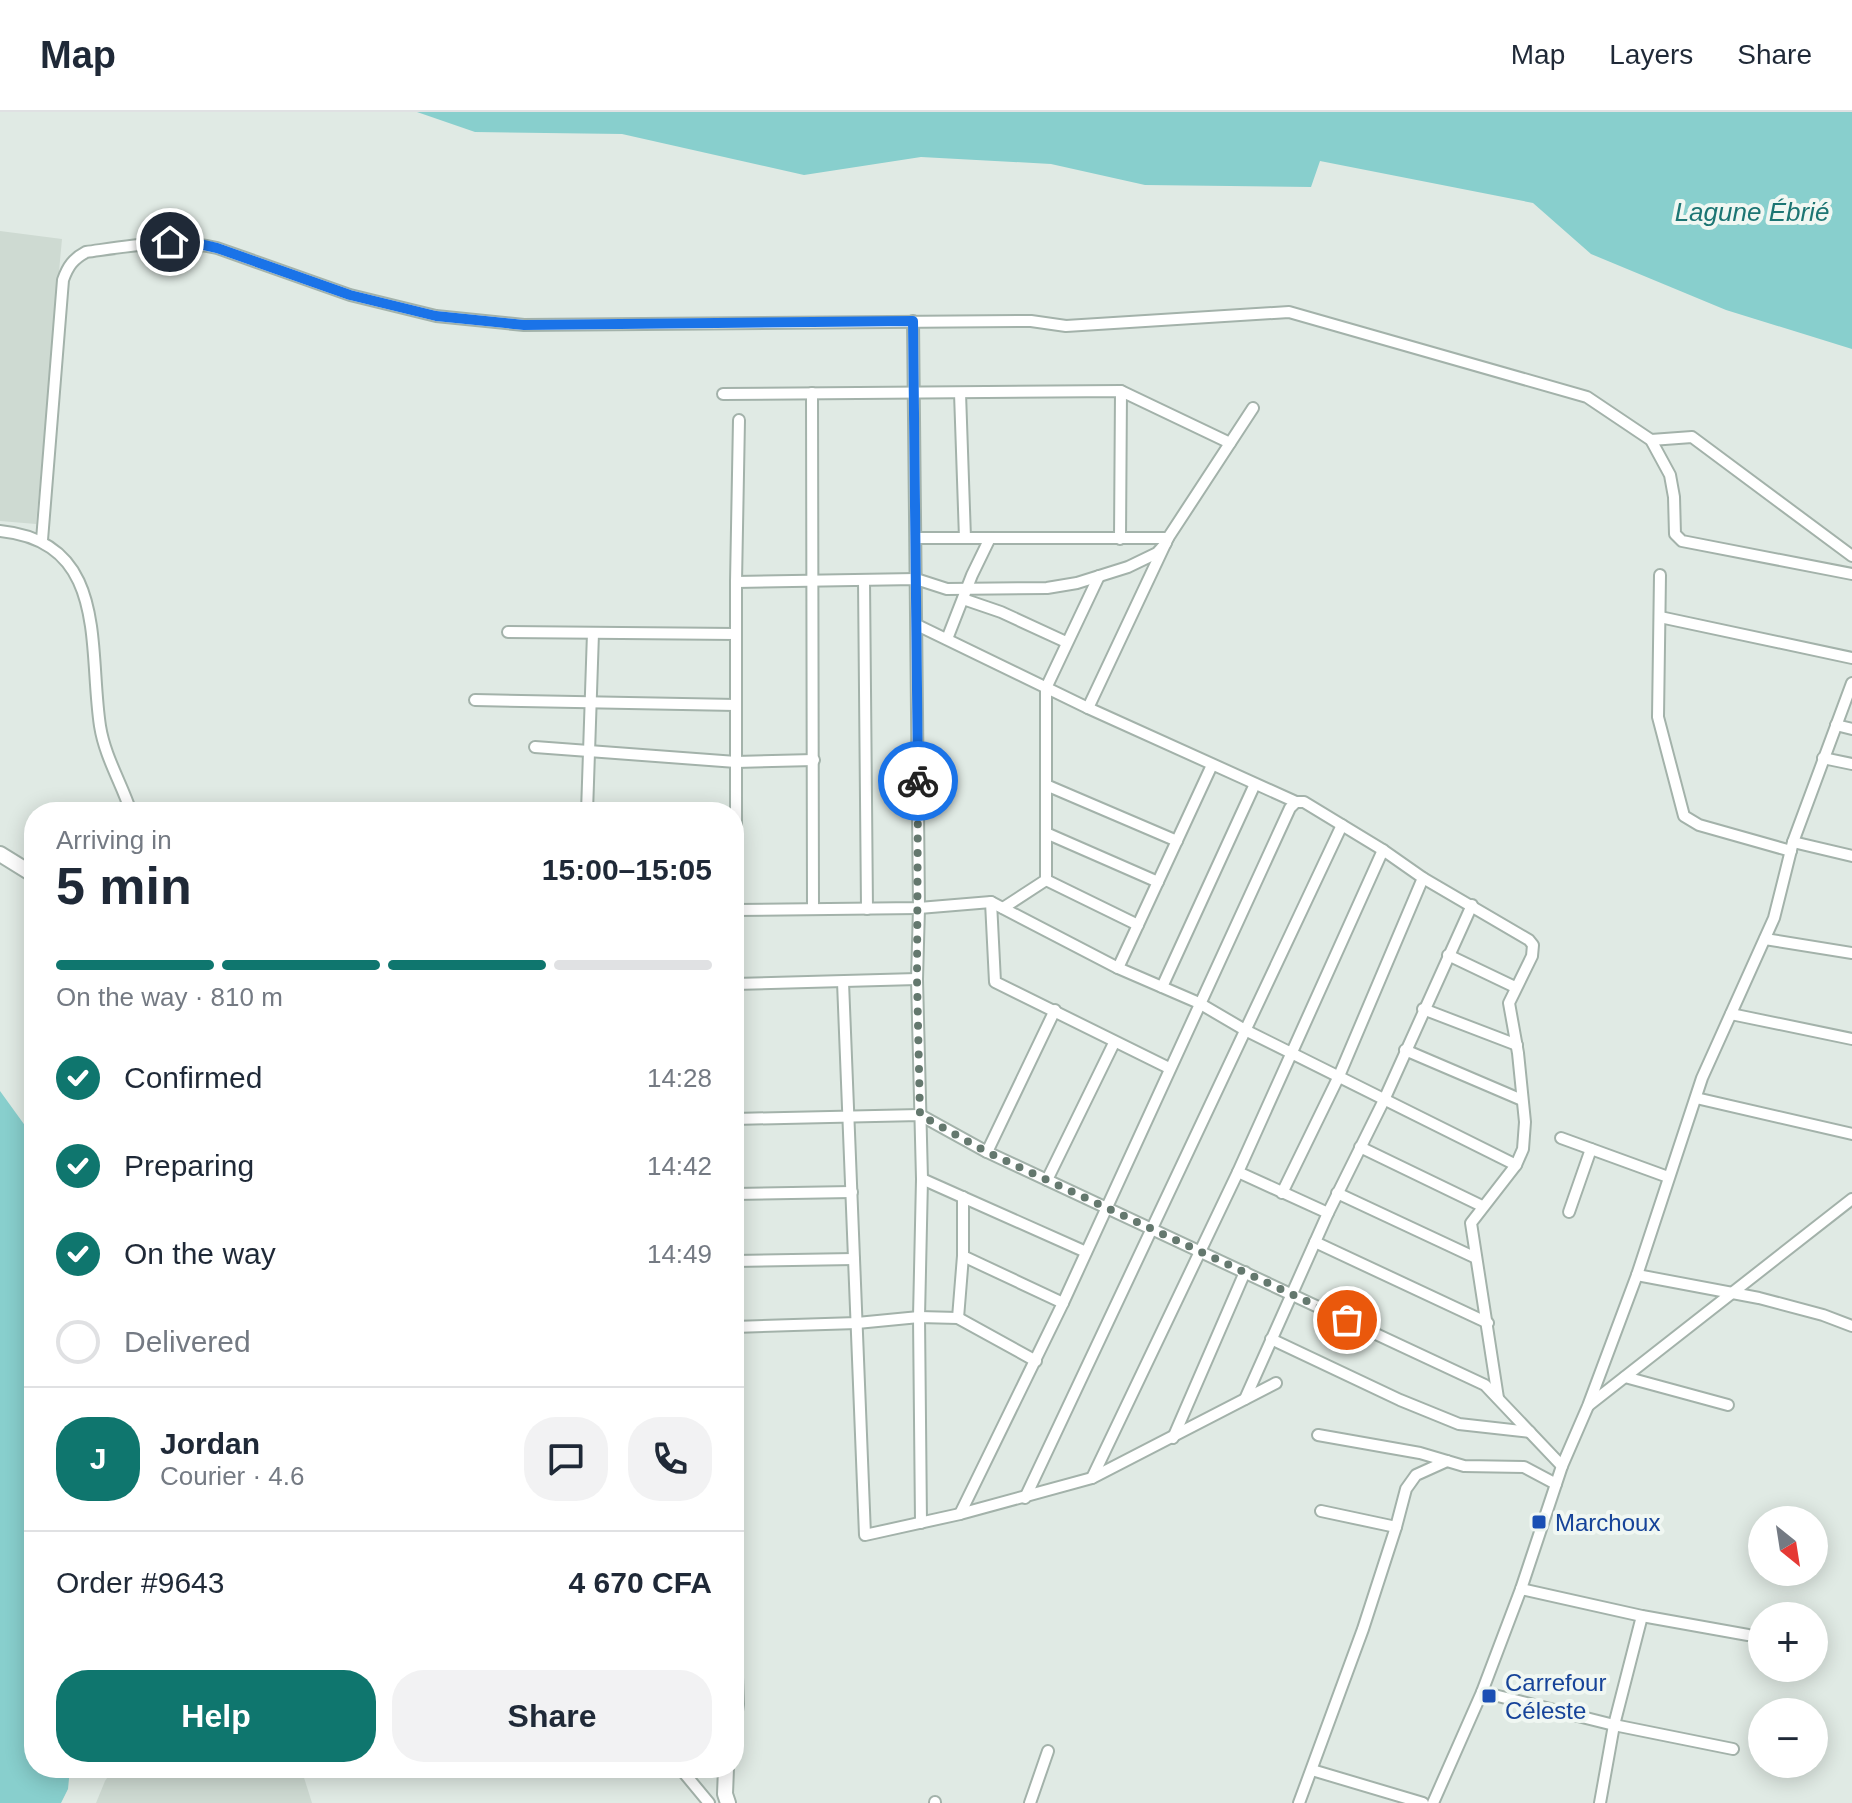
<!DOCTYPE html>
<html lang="en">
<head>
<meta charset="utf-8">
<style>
  :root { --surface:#fff; --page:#f2f2f3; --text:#1f2937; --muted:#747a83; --line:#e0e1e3; --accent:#0f766e }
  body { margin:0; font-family:Helvetica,sans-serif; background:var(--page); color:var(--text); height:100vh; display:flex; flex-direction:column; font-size:30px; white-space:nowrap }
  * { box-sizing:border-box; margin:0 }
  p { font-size:26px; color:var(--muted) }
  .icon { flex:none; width:44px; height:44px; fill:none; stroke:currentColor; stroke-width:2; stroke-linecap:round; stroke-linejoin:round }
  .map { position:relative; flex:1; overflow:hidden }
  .side { position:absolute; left:24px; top:690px; width:720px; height:976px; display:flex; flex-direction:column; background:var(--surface); border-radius:32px; box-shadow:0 4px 20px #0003 }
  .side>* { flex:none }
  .needle { width:52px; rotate:150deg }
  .buttons { position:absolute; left:1748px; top:1394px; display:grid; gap:16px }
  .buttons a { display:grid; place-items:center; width:80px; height:80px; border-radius:50%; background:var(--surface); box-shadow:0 4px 20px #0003; font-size:40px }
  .pin { position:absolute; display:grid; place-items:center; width:68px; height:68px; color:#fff; margin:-34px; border:4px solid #fff; border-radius:50%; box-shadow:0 2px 8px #0007 }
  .courier { position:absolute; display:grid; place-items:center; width:80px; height:80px; margin:-40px; border:6px solid #1a73e8; border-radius:50%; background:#fff; color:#222; box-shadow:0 2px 10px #0007 }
  .head em { font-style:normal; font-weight:700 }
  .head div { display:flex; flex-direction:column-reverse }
  .head { display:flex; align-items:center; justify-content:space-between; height:136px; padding:0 32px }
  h1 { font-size:52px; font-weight:700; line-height:60px }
  .bar { display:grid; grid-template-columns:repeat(4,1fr); gap:12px 8px; align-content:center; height:96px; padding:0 32px }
  .bar i { height:10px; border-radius:6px; background:var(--line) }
  .bar .on { background:var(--accent) }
  .bar p { grid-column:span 4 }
  .line { display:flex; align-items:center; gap:20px; padding:0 32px; border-top:2px solid var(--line) }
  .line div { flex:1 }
  .round { display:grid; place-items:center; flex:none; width:84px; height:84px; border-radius:32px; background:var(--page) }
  ol { padding:0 32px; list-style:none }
  li { display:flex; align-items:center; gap:24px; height:88px }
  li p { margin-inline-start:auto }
  li .icon { padding:8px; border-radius:50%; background:var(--accent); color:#fff; stroke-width:4 }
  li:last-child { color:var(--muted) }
  li i { width:44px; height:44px; border:4px solid var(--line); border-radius:50% }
  .primary-button { display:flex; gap:16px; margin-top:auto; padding:16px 32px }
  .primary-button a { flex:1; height:92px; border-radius:32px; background:var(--accent); color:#fff; font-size:32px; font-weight:700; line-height:92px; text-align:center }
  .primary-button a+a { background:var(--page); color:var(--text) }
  header { display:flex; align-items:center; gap:48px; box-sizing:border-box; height:112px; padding:0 40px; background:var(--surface); border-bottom:2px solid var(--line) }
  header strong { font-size:38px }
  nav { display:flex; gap:44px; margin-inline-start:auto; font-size:28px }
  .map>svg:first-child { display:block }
  .built { fill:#cedad2 }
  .water { fill:#88cfcd }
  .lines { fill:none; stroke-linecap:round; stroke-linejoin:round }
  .minor-casing { stroke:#a3b2aa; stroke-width:14 }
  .tertiary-casing { stroke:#a3b2aa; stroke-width:18 }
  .minor { stroke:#fff; stroke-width:10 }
  .tertiary { stroke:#fff; stroke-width:14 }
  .done { stroke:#64786e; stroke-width:8; stroke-dasharray:0 14.4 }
  .route { stroke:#1a73e8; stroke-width:10 }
  .transit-dot { fill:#1a4fb4; stroke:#f0f7f2; stroke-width:3 }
  .labels { text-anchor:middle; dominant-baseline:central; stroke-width:8; stroke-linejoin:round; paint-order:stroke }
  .transit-label { font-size:24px; fill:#164399; stroke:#f0f7f2; text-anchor:start }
  .water-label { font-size:26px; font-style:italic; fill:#1c7573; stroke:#f0f7f2 }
</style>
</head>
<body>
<header>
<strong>Map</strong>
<nav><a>Map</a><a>Layers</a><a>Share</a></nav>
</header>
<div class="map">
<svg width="1852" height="1691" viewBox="0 0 1852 1691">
  <rect width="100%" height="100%" fill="#e0eae4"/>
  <!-- built -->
  <g class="built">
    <polygon points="0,119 62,127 36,412 0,409"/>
    <polygon points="114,1656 301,1656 312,1691 96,1691 105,1669"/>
  </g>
  <!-- water -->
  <g class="water">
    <polygon points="417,0 1852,0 1852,237 1726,198 1591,142 1533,91 1320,49 1311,75 1145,73 1051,52 921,45 804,63 622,22 475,20"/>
    <polygon points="0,979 34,1026 34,1656 70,1656 68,1677 61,1691 0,1691"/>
  </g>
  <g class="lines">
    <!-- minor casing -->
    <g class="minor-casing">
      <g id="minor">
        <polyline points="913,209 919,796 917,867 922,1067 919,1205 921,1411"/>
        <polyline points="812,281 813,797"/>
        <polyline points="960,281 965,426"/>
        <polyline points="723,282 1121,279 1230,331"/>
        <polyline points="1651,328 1692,325 1852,444"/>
        <path d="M0 419C109 430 88 535 100 614 105 645 121 670 131 700"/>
        <polyline points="916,426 1168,426"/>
        <polyline points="1120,427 1121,279"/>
        <path d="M42 428 63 168C68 154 73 147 86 140 130 134 173 126 217 136L350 183 436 204 524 213 1031 209 1066 214 1289 200 1587 285 1651 328 1670 363 1674 385 1675 422 1682 429 1852 462"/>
        <polyline points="1660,463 1658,605 1684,704 1699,713 1791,739"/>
        <polyline points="864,468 867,797"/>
        <polyline points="736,470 916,467 947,477 1047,476 1077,471 1128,455 1157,441 1166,431"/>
        <polyline points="963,487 1001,500 1066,530"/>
        <polyline points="1660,505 1852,546"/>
        <polyline points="917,513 1088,596 1296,690 1304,690 1383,738 1423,766 1529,828 1533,833 1532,844 1509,891 1518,941 1525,1010 1523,1037 1516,1053 1471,1111 1498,1286"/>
        <polyline points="508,520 736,522"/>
        <polyline points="947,527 972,463 990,426"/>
        <polyline points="475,588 736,593"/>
        <polyline points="1088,596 1168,426 1253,296"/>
        <polyline points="1836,613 1852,617"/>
        <polyline points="535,635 736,650 814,648"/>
        <polyline points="1823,646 1852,652"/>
        <polyline points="1046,673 1177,729"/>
        <polyline points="587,700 593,521"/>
        <polyline points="1046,721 1158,770"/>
        <polyline points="1793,730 1852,744"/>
        <polyline points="1046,768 1138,813"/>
        <polyline points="991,790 995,870 1169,956"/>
        <polyline points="1003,796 1046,768 1046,576 1099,464"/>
        <polyline points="734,798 919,796 991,790 1118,856 1199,891 1245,918 1516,1053"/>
        <polyline points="736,798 736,470 739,308"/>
        <polyline points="1765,827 1852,841"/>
        <polyline points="1448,843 1515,875"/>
        <polyline points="1118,856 1212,653"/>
        <polyline points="843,870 865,1423 960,1402 1092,1366 1276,1271"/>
        <polyline points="734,872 917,867"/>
        <polyline points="1162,875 1255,672"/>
        <polyline points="1423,897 1517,933"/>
        <polyline points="1731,902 1852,927"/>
        <polyline points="1405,938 1522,988"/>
        <polyline points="1696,986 1852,1022"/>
        <polyline points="734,1007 920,1003 987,1040 1485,1273 1562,1354"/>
        <polyline points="1561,1026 1668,1065"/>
        <polyline points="1360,1035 1482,1094"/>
        <polyline points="987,1040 1055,898"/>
        <polyline points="1238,1060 1328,1101"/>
        <polyline points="922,1067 1086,1140"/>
        <polyline points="1047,1068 1114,931"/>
        <polyline points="1282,1081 1339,964 1423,766"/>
        <polyline points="1337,1081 1476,1146"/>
        <polyline points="734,1082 852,1080"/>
        <polyline points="1569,1100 1591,1037"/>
        <polyline points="1315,1130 1488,1211"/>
        <polyline points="963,1144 1063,1191"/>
        <polyline points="734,1149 854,1147"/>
        <polyline points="1637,1163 1759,1186 1823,1203 1852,1214"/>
        <polyline points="958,1206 963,1144 963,1085"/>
        <polyline points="734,1215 857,1211 919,1205 958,1206 1036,1249"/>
        <polyline points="1271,1227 1400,1288 1459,1312 1530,1320"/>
        <polyline points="1625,1265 1728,1293"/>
        <polyline points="1245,1287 1328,1101 1384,988 1472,793"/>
        <polyline points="1589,1293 1852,1087"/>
        <polyline points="1318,1323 1420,1341 1464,1354 1524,1355 1556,1372"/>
        <polyline points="1173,1326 1245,1160"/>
        <polyline points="1092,1366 1238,1060 1383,738"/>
        <polyline points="1025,1386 1342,713"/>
        <polyline points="1321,1399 1396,1415"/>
        <polyline points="960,1402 1063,1191 1290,696 1296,690"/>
        <polyline points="1521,1477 1642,1504 1748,1523"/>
        <polyline points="1482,1580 1614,1613 1733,1637"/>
        <polyline points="680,1656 709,1691"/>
        <polyline points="1312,1658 1423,1691"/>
        <polyline points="935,1691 935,1690"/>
        <polyline points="1030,1691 1048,1639"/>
        <polyline points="1299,1691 1363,1517 1396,1415 1406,1377 1416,1363 1447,1349"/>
        <polyline points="1433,1691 1482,1580 1521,1477 1562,1354 1588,1294 1637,1163 1702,966 1774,806 1793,730 1852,571"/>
        <polyline points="1600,1691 1614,1613 1642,1504"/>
      </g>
    </g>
    <!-- tertiary casing -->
    <g class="tertiary-casing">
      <g id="tertiary">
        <polyline points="0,742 34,763"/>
        <polyline points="734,1539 736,1592 734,1606"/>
        <polyline points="726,1656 725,1682 728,1691"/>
      </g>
    </g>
    <!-- minor -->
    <use href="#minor" class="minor"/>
    <!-- tertiary -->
    <use href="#tertiary" class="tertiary"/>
  </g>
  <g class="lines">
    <!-- done -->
    <polyline class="done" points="918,669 917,867 920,1003 987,1040 1347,1208"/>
    <!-- route -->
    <polyline class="route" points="170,130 195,131 217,136 350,183 436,204 524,213 913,209 918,669"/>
  </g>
  <!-- markers -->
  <g class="transit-dot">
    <rect x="1531" y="1402" width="16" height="16" rx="4"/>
    <rect x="1481" y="1576" width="16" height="16" rx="4"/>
  </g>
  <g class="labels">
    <!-- transit labels -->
    <g class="transit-label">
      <text x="1555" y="1410">Marchoux</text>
      <text x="1505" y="1570">Carrefour<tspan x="1505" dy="28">Céleste</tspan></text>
    </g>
    <!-- water labels -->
    <g class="water-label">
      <text x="1752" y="100">Lagune Ébrié</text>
    </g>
  </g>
</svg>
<div class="buttons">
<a><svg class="needle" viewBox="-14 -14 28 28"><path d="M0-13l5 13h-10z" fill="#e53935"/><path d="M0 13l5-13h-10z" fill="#747a83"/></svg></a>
<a>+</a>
<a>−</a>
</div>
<div class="pin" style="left:1347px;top:1208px;background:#ea580c"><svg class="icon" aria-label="bag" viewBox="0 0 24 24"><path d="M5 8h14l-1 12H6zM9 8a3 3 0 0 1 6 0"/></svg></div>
<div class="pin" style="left:170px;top:130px;background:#1f2937"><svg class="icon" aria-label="home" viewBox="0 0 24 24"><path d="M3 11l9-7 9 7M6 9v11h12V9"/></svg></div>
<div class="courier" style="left:918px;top:669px"><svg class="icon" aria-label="bike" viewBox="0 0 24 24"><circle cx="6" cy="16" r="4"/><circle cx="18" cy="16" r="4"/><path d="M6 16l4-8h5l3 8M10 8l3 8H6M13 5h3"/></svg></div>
<section class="side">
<div class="head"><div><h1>5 min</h1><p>Arriving in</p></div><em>15:00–15:05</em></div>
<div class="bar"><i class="on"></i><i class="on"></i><i class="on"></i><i></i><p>On the way · 810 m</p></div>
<ol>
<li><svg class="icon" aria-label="check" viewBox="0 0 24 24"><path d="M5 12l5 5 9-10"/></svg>Confirmed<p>14:28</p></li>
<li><svg class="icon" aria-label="check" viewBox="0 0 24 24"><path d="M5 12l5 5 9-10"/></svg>Preparing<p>14:42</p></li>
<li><svg class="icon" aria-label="check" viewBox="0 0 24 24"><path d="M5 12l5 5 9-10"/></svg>On the way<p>14:49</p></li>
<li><i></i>Delivered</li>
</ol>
<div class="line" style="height:144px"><b class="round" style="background:var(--accent);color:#fff">J</b><div><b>Jordan</b><p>Courier · 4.6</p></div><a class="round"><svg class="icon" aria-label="chat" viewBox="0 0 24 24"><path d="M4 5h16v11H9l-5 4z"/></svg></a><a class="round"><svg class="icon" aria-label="phone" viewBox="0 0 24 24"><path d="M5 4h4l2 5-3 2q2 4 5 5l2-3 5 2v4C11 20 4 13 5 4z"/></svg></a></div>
<div class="line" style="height:104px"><div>Order #9643</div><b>4 670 CFA</b></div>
<div class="primary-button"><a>Help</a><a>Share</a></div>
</section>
</div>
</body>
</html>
